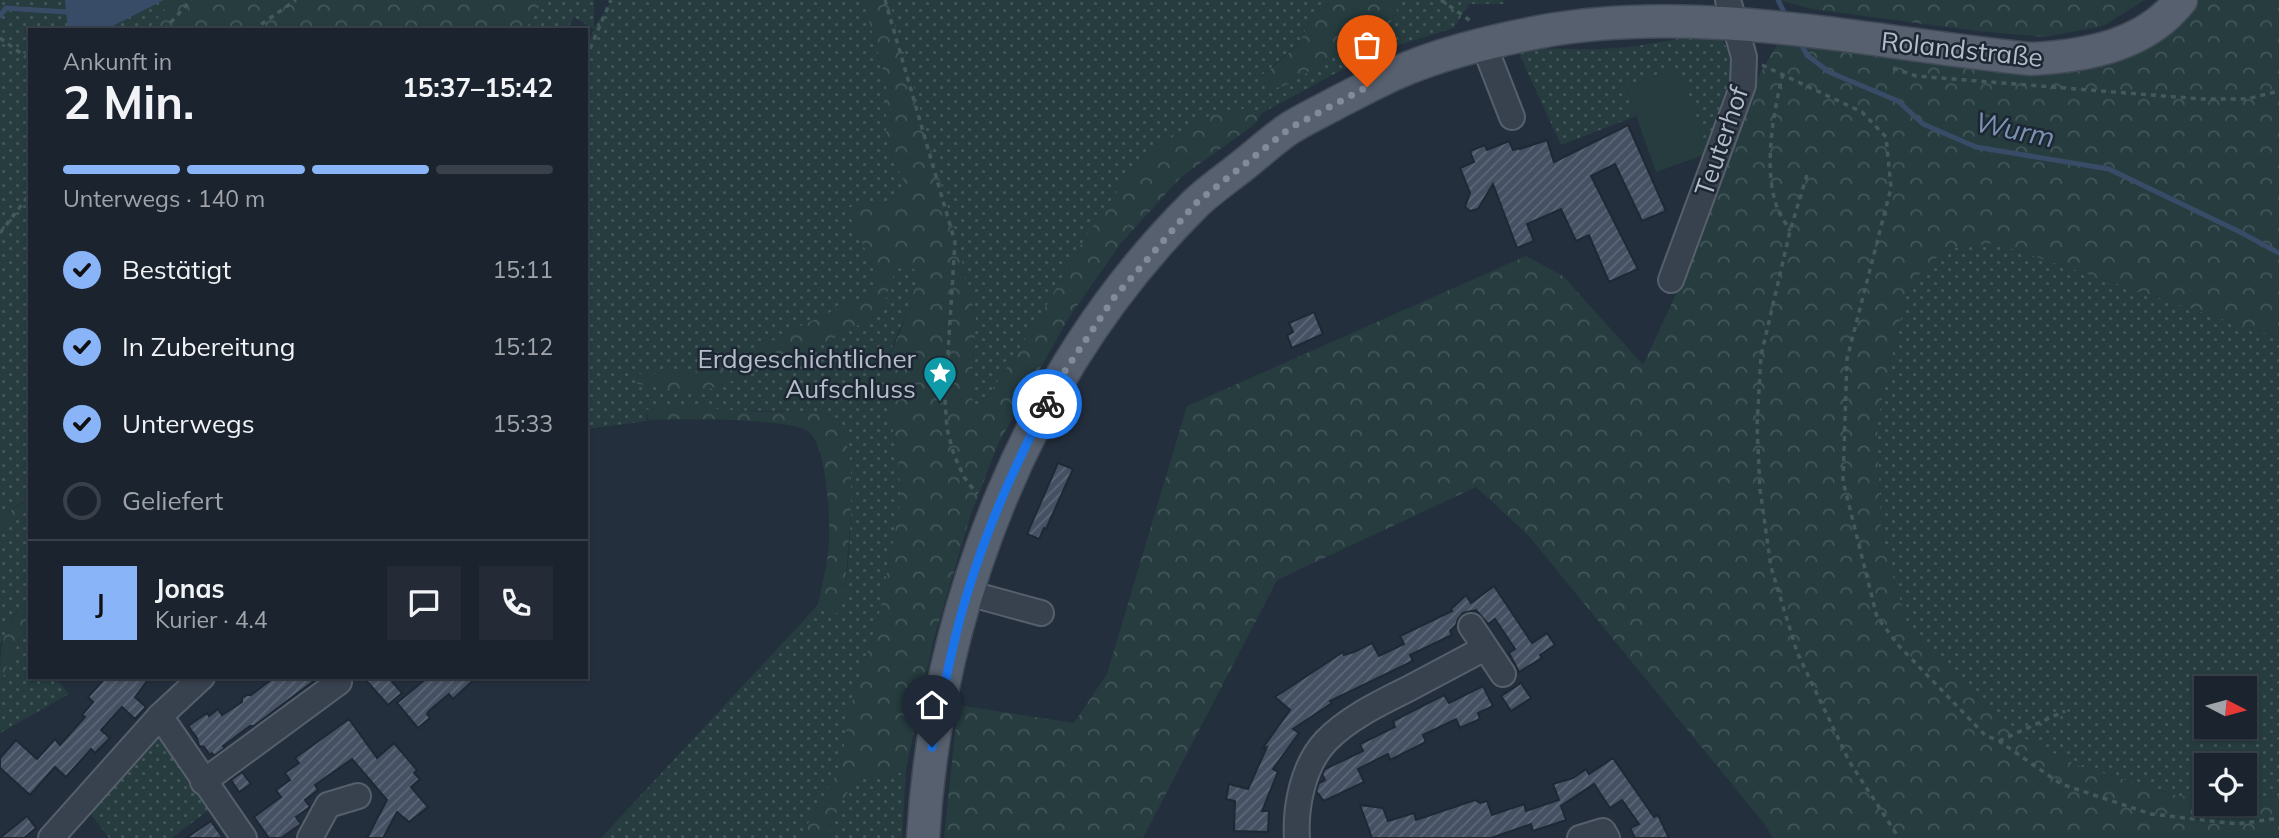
<!DOCTYPE html>
<html lang="de">
<head>
<meta charset="utf-8">
<style>
  :root { --surface:#1b232e; --page:#242b36; --text:#f1f3f6; --muted:#a0a4aa; --line:#39404a; --accent:#8ab4f8 }
  body { margin:0; font-family:Mulish,sans-serif; background:var(--page); color:var(--text); height:100vh; display:flex; flex-direction:column; font-size:26px; white-space:nowrap }
  * { box-sizing:border-box; margin:0 }
  p { font-size:23px; color:var(--muted) }
  .icon { flex:none; width:38px; height:38px; fill:none; stroke:currentColor; stroke-width:2; stroke-linecap:round; stroke-linejoin:round }
  .map { position:relative; flex:1; overflow:hidden }
  .sheet { position:absolute; left:28px; top:28px; width:560px; height:651px; display:flex; flex-direction:column; background:var(--surface); border-radius:0px; box-shadow:0 2px 5px #0004,0 0 0 2px var(--line) }
  .sheet>* { flex:none }
  .needle { width:46px; rotate:96deg }
  .buttons { position:absolute; left:2194px; top:676px; display:grid; gap:14px }
  .buttons a { display:grid; place-items:center; width:63px; height:63px; border-radius:0px; background:var(--surface); box-shadow:0 2px 5px #0004,0 0 0 2px var(--line); font-size:35px }
  .pin { position:absolute; display:grid; place-items:center; width:60px; height:60px; color:#fff; margin:-72px -30px; border-radius:50% 50% 50% 0; rotate:-45deg; box-shadow:0 0 7px #0007 }
  .pin .icon { rotate:45deg }
  .courier { position:absolute; display:grid; place-items:center; width:70px; height:70px; margin:-35px; border:5px solid #1a73e8; border-radius:50%; background:#fff; color:#222; box-shadow:0 2px 9px #0007 }
  .head em { font-style:normal; font-weight:700 }
  .head div { display:flex; flex-direction:column-reverse }
  .head { display:flex; align-items:center; justify-content:space-between; height:119px; padding:0 35px }
  h1 { font-size:46px; font-weight:700; line-height:52px }
  .bar { display:grid; grid-template-columns:repeat(4,1fr); gap:10px 7px; align-content:center; height:84px; padding:0 35px }
  .bar i { height:9px; border-radius:5px; background:var(--line) }
  .bar .selected { background:var(--accent) }
  .bar p { grid-column:span 4 }
  .line { display:flex; align-items:center; gap:18px; padding:0 35px; border-top:2px solid var(--line) }
  .line div { flex:1 }
  .round { display:grid; place-items:center; flex:none; width:74px; height:74px; border-radius:0px; background:var(--page) }
  ol { padding:0 35px; list-style:none }
  li { display:flex; align-items:center; gap:21px; height:77px }
  li p { margin-inline-start:auto }
  li .icon { padding:7px; border-radius:50%; background:var(--accent); color:#111; stroke-width:4 }
  li:last-child { color:var(--muted) }
  li i { width:38px; height:38px; border:4px solid var(--line); border-radius:50% }
  .map>svg:first-child { display:block }
  .grass { fill:url(#grass-dots); fill-rule:evenodd }
  .forest { fill:url(#forest-crowns) }
  .pitch { fill:#263c3f }
  .water { fill:#394c67 }
  .lines { fill:none; stroke-linecap:round; stroke-linejoin:round }
  .stream { stroke:#394c67; stroke-width:5 }
  .building { fill:url(#building-hatch); stroke:#1f2835; stroke-width:2 }
  .minor-casing { stroke:#565f6c; stroke-width:28 }
  .major-casing { stroke:#414a57; stroke-width:35 }
  .path { stroke:#44595c; stroke-width:3.5; stroke-dasharray:5 5; stroke-linecap:butt }
  .minor { stroke:#38414e; stroke-width:24 }
  .major { stroke:#56606e; stroke-width:32 }
  .done { stroke:#828b98; stroke-width:7; stroke-dasharray:0 12.6 }
  .route { stroke:#1a73e8; stroke-width:9 }
  .labels { text-anchor:middle; dominant-baseline:central; stroke-width:5; stroke-linejoin:round; paint-order:stroke }
  .street-label { font-size:26px; fill:#b4bcc9; stroke:#1d2633 }
  .poi-label { font-size:26px; fill:#b4bcc9; stroke:#1d2633; text-anchor:end }
  .water-label { font-size:28px; font-style:italic; fill:#7c92b1; stroke:#1d2633 }
</style>
</head>
<body>
<div class="map">
<svg width="2279" height="838" viewBox="0 0 2279 838">
  <defs>
    <pattern id="grass-dots" width="8" height="8" patternUnits="userSpaceOnUse" patternTransform="scale(1.75)"><rect width="8" height="8" fill="#263c3f"/><path d="M2 2h.1M6 6h.1" fill="none" stroke="#435659" stroke-width="1.8" stroke-linecap="round"/></pattern>
    <pattern id="forest-crowns" width="20" height="18" patternUnits="userSpaceOnUse" patternTransform="scale(1.75)"><rect width="20" height="18" fill="#263c3f"/><path d="M2 6a3 3 0 1 1 6 0M12 15a3 3 0 1 1 6 0" fill="none" stroke="#435659"/></pattern>
    <pattern id="building-hatch" width="6" height="6" patternUnits="userSpaceOnUse" patternTransform="scale(1.75)"><rect width="6" height="6" fill="#455162"/><path d="M-1 1l2-2M0 6l6-6M5 7l2-2" fill="none" stroke="#5d6877"/></pattern>
  </defs>
  <rect width="100%" height="100%" fill="#242f3e"/>
  <!-- grass -->
  <g class="grass">
    <polygon points="0,0 173,0 148,30 30,30 30,493 22,502 0,518"/>
    <polygon points="543,0 594,0 594,28 612,0 863,0 886,81 886,133 894,161 907,187 895,201 847,208 875,271 877,291 792,330 741,359 690,373 639,374 638,384 698,393 799,357 881,313 895,270 910,264 918,274 912,303 897,334 879,383 889,411 898,454 901,499 880,611 849,712 841,766 800,838 601,838 818,605 827,614 845,590 849,555 851,511 842,424 828,414 800,411 646,410 647,421 586,429 586,46 594,29 574,17 567,30 525,30"/>
    <polygon points="889,0 1333,0 1312,18 1298,44 1261,76 1292,83 1349,43 1386,30 1397,11 1391,0 1503,0 1504,4 1469,4 1454,28 1392,47 1336,73 1262,113 1243,109 1041,315 976,415 971,392 976,319 957,241"/>
    <path d="M1702 34 1719 36 1729 51 1731 86 1709 153 1626 87 1636 116 1561 145 1517 49C1544 47 1572 50 1599 49 1634 48 1668 41 1702 34Z"/>
    <path d="M1995 243 2279 338V797L2245 796V765H2207V796H2179L2078 766 2012 732 1910 634 1881 533 1877 421 1906 296 1923 269 1946 249ZM2207 688H2245V726H2207Z"/>
    <polygon points="30,508 30,597 14,615 0,645 0,534"/>
    <polygon points="30,621 30,677 55,677 69,694 0,733 0,686 8,663"/>
    <polygon points="144,739 160,739 210,809 172,838 109,838 87,809"/>
    <path d="M906 769 902 838H829C832 814 847 790 864 774L890 778Z"/>
  </g>
  <!-- forest -->
  <g class="forest">
    <polygon points="173,0 543,0 525,30 148,30"/>
    <path d="M863 0H889L957 241 976 319 971 392 976 414 1041 315 1079 247 1128 175 1166 141 1212 114 1243 109 1262 113 1254 125 1181 177 1121 243 1068 319 998 444 970 517 933 642 906 769 890 778 864 774C847 790 832 814 829 838H800L841 766 849 712 880 611 901 499 898 454 889 411 879 383C892 347 911 312 918 274L909 264 895 270 881 313 799 357 698 393 637 384 639 374 690 373 741 359 792 330 876 291 875 271 846 208 895 201 907 187 894 161 886 133V81Z"/>
    <polygon points="1333,0 1391,0 1397,11 1386,30 1349,43 1292,83 1266,91 1261,77 1298,45 1312,18"/>
    <polygon points="1779,0 2145,0 2103,26 2044,37 1977,31 1812,9"/>
    <polygon points="2199,0 2279,0 2279,338 1995,243 1947,249 1923,269 1906,296 1877,421 1881,533 1910,634 2012,732 2079,766 2179,796 2207,796 2207,803 2245,803 2245,796 2279,797 2279,838 1773,838 1766,826 1528,535 1476,487 1277,580 1143,838 944,838 958,705 1074,723 1107,674 1187,406 1526,256 1563,276 1643,365 1676,294 1744,101 1778,43 2039,73 2131,58 2195,7"/>
    <path d="M658 405 762 412 800 411 828 414 842 424 851 464V511L845 590 839 613 827 614 818 605C822 585 828 563 829 542 830 519 827 446 809 432 790 417 677 419 649 420L646 410Z"/>
    <polygon points="30,493 30,508 0,534 0,518 22,503"/>
    <path d="M30 597V621L8 663 0 686C0 644 0 630 30 597Z"/>
  </g>
  <!-- pitch -->
  <polygon class="pitch" points="1679,68 1709,153 1656,172 1626,87"/>
  <!-- water -->
  <polygon class="water" points="65,0 164,0 105,30 68,30"/>
  <g class="lines">
    <!-- stream -->
    <g class="stream">
      <polyline points="1778,0 1786,16"/>
      <polyline points="0,16 6,8 66,12 72,9"/>
      <polyline points="1799,40 1807,55 1829,72 1898,101 1923,124 1976,147 2109,169 2240,232 2279,253"/>
    </g>
  </g>
  <!-- building -->
  <g class="building">
    <polygon points="1628,125 1666,211 1642,221 1615,164 1591,176 1638,269 1609,282 1589,235 1576,241 1561,209 1527,224 1534,241 1517,248 1493,184 1478,209 1470,211 1465,207 1470,193 1460,168 1474,162 1470,151 1485,145 1487,150 1509,141 1513,150 1520,148 1520,149 1547,140 1554,162"/>
    <polygon points="1314,312 1323,334 1292,348 1287,335 1293,332 1289,323"/>
    <polygon points="1058,463 1073,469 1046,529 1044,528 1039,539 1027,534"/>
    <polygon points="1494,586 1532,643 1547,633 1555,645 1540,655 1542,658 1519,672 1509,653 1515,649 1495,619 1488,624 1476,610 1463,613 1458,619 1456,625 1450,631 1452,635 1410,655 1413,661 1330,701 1332,703 1293,729 1299,733 1273,769 1278,772 1262,811 1269,811 1268,832 1234,831 1235,801 1226,799 1229,784 1248,789 1267,747 1262,749 1290,710 1275,697 1343,652 1344,655 1354,652 1372,643 1379,656 1404,644 1400,636 1452,611 1451,609 1466,595 1471,603"/>
    <polygon points="106,677 150,677 135,697 146,707 135,719 122,707 101,730 110,738 95,753 91,749 66,777 55,767 30,795 0,768 0,758 16,740 37,759 55,739 60,745 85,717 82,715 93,702 88,697"/>
    <polygon points="272,677 319,677 254,726 250,726 223,746 225,748 214,756 212,753 210,755 204,747 199,746 197,738 188,726 207,713 209,716 218,709 222,715 242,702 242,698 247,695 251,695 271,680"/>
    <polygon points="363,677 388,677 402,693 388,705"/>
    <polygon points="428,677 477,677 453,699 449,694 429,711 427,714 430,718 418,728 397,703"/>
    <polygon points="1521,683 1531,698 1511,711 1501,696"/>
    <polygon points="1483,686 1493,706 1478,713 1480,719 1460,728 1456,719 1423,735 1426,742 1390,760 1388,754 1358,769 1364,782 1324,801 1316,791 1319,783 1325,780 1322,774 1325,769 1363,751 1360,744 1395,727 1393,721 1444,695 1449,703"/>
    <polygon points="349,719 377,758 394,743 417,770 414,773 420,779 411,787 428,807 409,822 397,812 383,838 367,838 387,800 352,759 315,785 318,790 305,800 310,807 296,817 301,824 281,838 269,838 254,817 281,797 276,790 290,780 285,773 299,763 295,758"/>
    <polygon points="1613,758 1654,817 1658,815 1669,838 1635,838 1630,828 1639,824 1622,800 1610,808 1594,784 1561,806 1566,820 1533,831 1531,824 1491,838 1372,838 1360,805 1383,808 1388,821 1414,813 1416,820 1475,800 1480,803 1487,801 1492,815 1524,804 1526,811 1559,800 1553,784 1573,778 1586,769 1589,774"/>
    <polygon points="242,772 251,784 239,792 231,780"/>
    <polygon points="27,816 36,828 24,838 0,838"/>
    <polygon points="211,821 223,838 186,838"/>
  </g>
  <g class="lines">
    <!-- minor casing -->
    <g class="minor-casing">
      <g id="minor">
        <polyline points="1484,45 1512,117"/>
        <polyline points="1671,280 1743,85 1744,57 1728,0"/>
        <polyline points="968,593 1041,613"/>
        <polyline points="1471,626 1503,674"/>
        <polyline points="160,716 244,838"/>
        <polyline points="203,782 339,682"/>
        <polyline points="51,838 160,716 202,677"/>
        <polyline points="310,838 328,805 358,796"/>
        <path d="M1297 838C1295 807 1303 765 1326 741 1348 718 1380 703 1408 689 1434 675 1459 662 1485 648"/>
        <polyline points="1580,838 1603,831 1607,838"/>
      </g>
    </g>
    <!-- major casing -->
    <g class="major-casing">
      <path id="major" d="M923 838C937 607 1028 370 1194 205 1207 192 1223 181 1237 170 1254 157 1270 142 1287 130 1302 120 1320 112 1336 103 1360 91 1383 78 1408 68 1447 52 1497 40 1539 32 1702 2 1869 43 2031 59 2086 56 2145 46 2181 0"/>
    </g>
    <!-- path -->
    <g class="path">
      <polyline points="885,0 955,242 945,400 947,429 954,455 964,477 977,494"/>
      <polyline points="1441,0 1472,22"/>
      <polyline points="164,30 191,0"/>
      <polyline points="253,30 296,0"/>
      <polyline points="0,38 30,60"/>
      <polyline points="586,58 611,0"/>
      <polyline points="1762,65 1862,112 1886,137 1891,188 1847,359 1843,481 1877,617 1899,646 1985,735 1999,741 2061,784 2151,814 2238,824 2279,818"/>
      <polyline points="1893,68 1916,76 2201,99 2247,99 2279,91"/>
      <path d="M1783 74C1773 113 1762 174 1779 212 1782 218 1787 225 1790 231"/>
      <polyline points="1807,175 1790,231 1761,356 1757,426 1760,489 1771,567 1797,652 1849,761 1899,838"/>
      <polyline points="0,233 30,194"/>
      <polyline points="1999,741 2065,711"/>
    </g>
    <!-- minor -->
    <use href="#minor" class="minor"/>
    <!-- major -->
    <use href="#major" class="major"/>
  </g>
  <g class="lines">
    <!-- done -->
    <polyline class="done" points="1047,404 1063,374 1113,299 1196,203 1290,128 1367,87"/>
    <!-- route -->
    <path class="route" d="M932 747C943 695 952 642 968 591 988 526 1015 464 1047 404"/>
  </g>
  <!-- icons -->
  <defs>
    <g id="sight-pin" transform="scale(1.75)"><path d="M0 17L-7.5 6A9.5 9.5 0 1 1 7.5 6Z" fill="#0f9aa8" stroke="#1d2633"/><path d="M0-6L1.8-2.2L6-1.7L2.9 1.2L3.7 5.4L0 3.3L-3.7 5.4L-2.9 1.2L-6-1.7L-1.8-2.2Z" fill="#fff"/></g>
  </defs>
  <g fill-rule="evenodd">
    <use href="#sight-pin" x="940" y="373"/>
  </g>
  <g class="labels">
    <!-- street labels -->
    <g class="street-label">
      <text transform="translate(1962 49) rotate(6)">Rolandstraße</text>
      <text transform="translate(1721 141) rotate(-71)">Teuterhof</text>
    </g>
    <!-- poi labels -->
    <g class="poi-label">
      <text x="916" y="358">Erdgeschichtlicher<tspan x="916" dy="30">Aufschluss</tspan></text>
    </g>
    <!-- water labels -->
    <g class="water-label">
      <text transform="translate(2015 129) rotate(12)">Wurm</text>
    </g>
  </g>
</svg>
<div class="buttons">
<a><svg class="needle" viewBox="-14 -14 28 28"><path d="M0-13l5 13h-10z" fill="#e53935"/><path d="M0 13l5-13h-10z" fill="#a0a4aa"/></svg></a>
<a><svg class="icon" aria-label="locate" viewBox="0 0 24 24"><circle cx="12" cy="12" r="6"/><path d="M12 2v4M12 18v4M2 12h4M18 12h4"/></svg></a>
</div>
<div class="pin" style="left:1367px;top:87px;background:#ea580c"><svg class="icon" aria-label="bag" viewBox="0 0 24 24"><path d="M5 8h14l-1 12H6zM9 8a3 3 0 0 1 6 0"/></svg></div>
<div class="pin" style="left:932px;top:747px;background:#1f2937"><svg class="icon" aria-label="home" viewBox="0 0 24 24"><path d="M3 11l9-7 9 7M6 9v11h12V9"/></svg></div>
<div class="courier" style="left:1047px;top:404px"><svg class="icon" aria-label="bike" viewBox="0 0 24 24"><circle cx="6" cy="16" r="4"/><circle cx="18" cy="16" r="4"/><path d="M6 16l4-8h5l3 8M10 8l3 8H6M13 5h3"/></svg></div>
<section class="sheet">
<div class="head"><div><h1>2 Min.</h1><p>Ankunft in</p></div><em>15:37–15:42</em></div>
<div class="bar"><i class="selected"></i><i class="selected"></i><i class="selected"></i><i></i><p>Unterwegs · 140 m</p></div>
<ol>
<li><svg class="icon" aria-label="check" viewBox="0 0 24 24"><path d="M5 12l5 5 9-10"/></svg>Bestätigt<p>15:11</p></li>
<li><svg class="icon" aria-label="check" viewBox="0 0 24 24"><path d="M5 12l5 5 9-10"/></svg>In Zubereitung<p>15:12</p></li>
<li><svg class="icon" aria-label="check" viewBox="0 0 24 24"><path d="M5 12l5 5 9-10"/></svg>Unterwegs<p>15:33</p></li>
<li><i></i>Geliefert</li>
</ol>
<div class="line" style="height:126px"><b class="round" style="background:var(--accent);color:#111">J</b><div><b>Jonas</b><p>Kurier · 4.4</p></div><a class="round"><svg class="icon" aria-label="chat" viewBox="0 0 24 24"><path d="M4 5h16v11H9l-5 4z"/></svg></a><a class="round"><svg class="icon" aria-label="phone" viewBox="0 0 24 24"><path d="M5 4h4l2 5-3 2q2 4 5 5l2-3 5 2v4C11 20 4 13 5 4z"/></svg></a></div>
</section>
</div>
</body>
</html>
